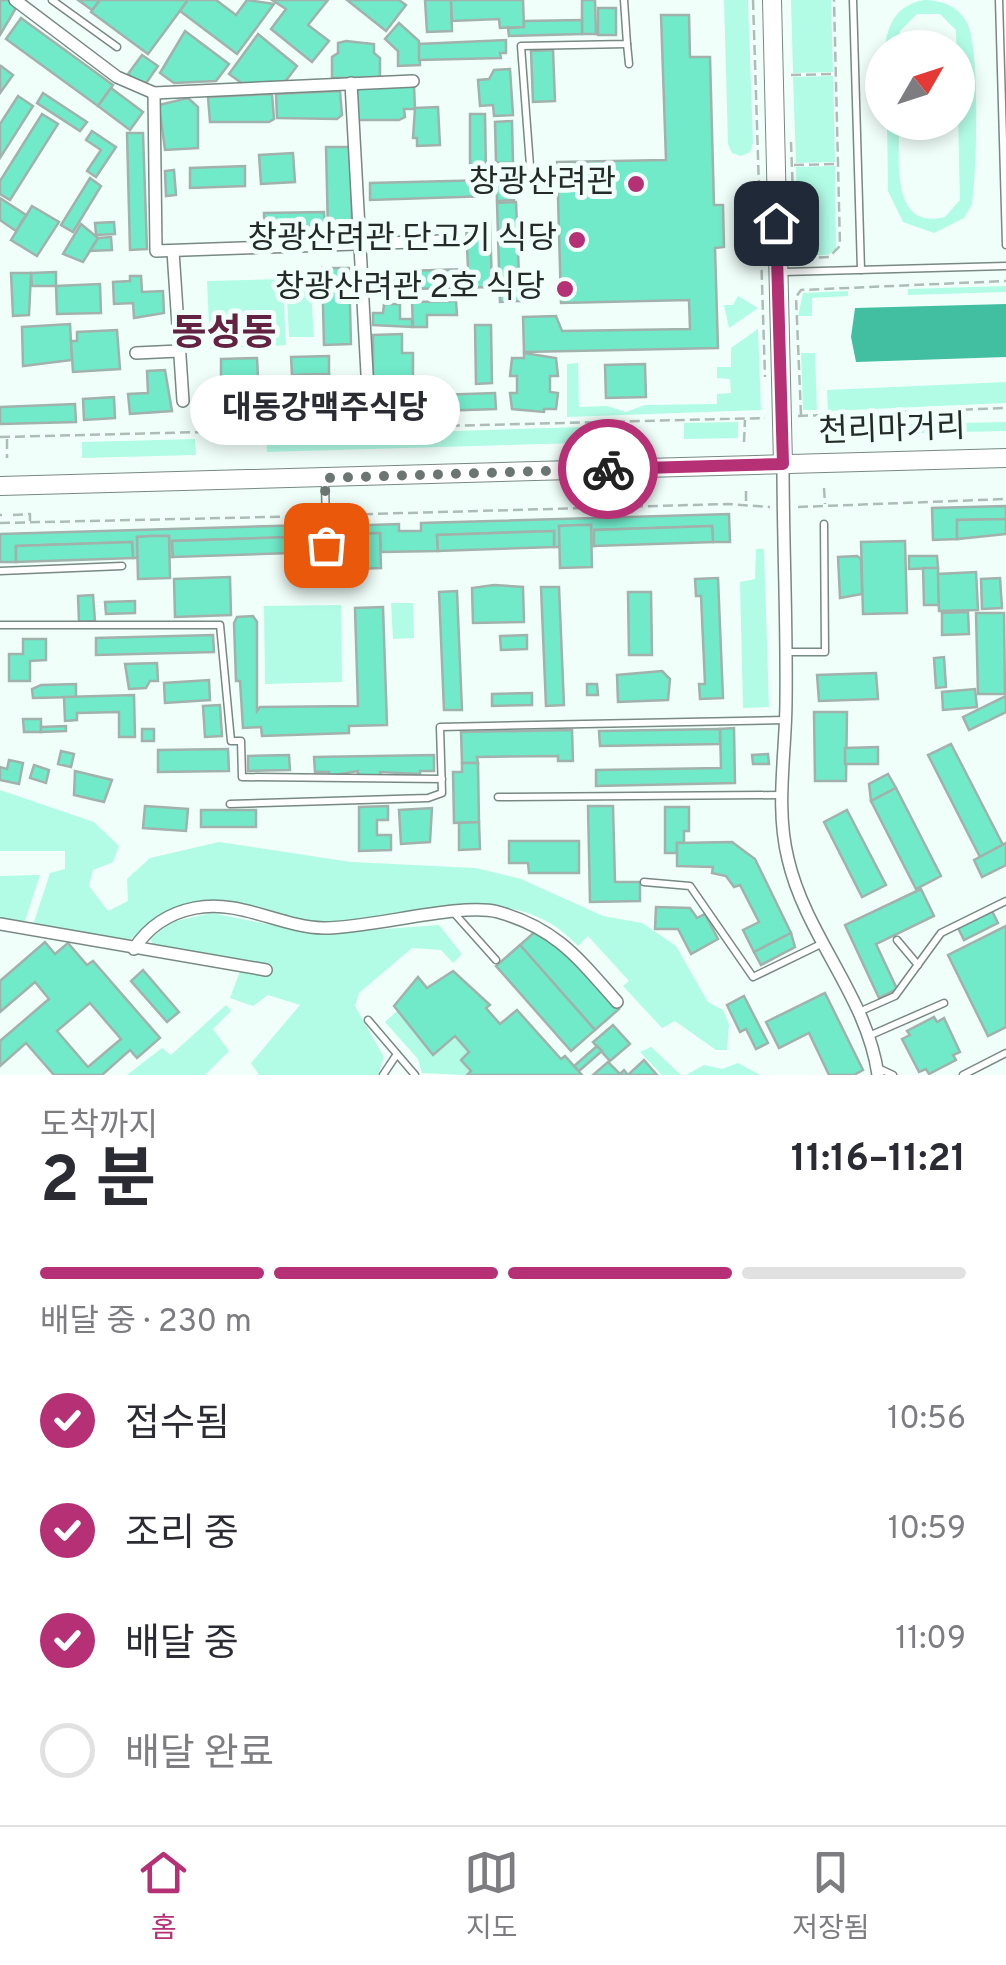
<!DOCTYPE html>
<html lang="ko">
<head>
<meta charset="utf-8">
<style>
  :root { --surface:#fff; --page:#f7f7f7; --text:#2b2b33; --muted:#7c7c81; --line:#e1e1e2; --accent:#b53075 }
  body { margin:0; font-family:Overpass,"Noto Sans KR",sans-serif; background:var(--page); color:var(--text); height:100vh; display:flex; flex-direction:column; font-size:38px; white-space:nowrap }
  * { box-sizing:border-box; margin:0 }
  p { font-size:32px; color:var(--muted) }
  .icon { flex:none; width:55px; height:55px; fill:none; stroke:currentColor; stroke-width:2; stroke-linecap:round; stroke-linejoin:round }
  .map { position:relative; height:1075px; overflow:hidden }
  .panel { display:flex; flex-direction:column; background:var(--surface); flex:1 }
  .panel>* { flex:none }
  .needle { width:65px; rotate:51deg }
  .controls { position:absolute; left:865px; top:30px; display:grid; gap:20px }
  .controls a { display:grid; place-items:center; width:110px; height:110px; border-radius:50%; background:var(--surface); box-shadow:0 5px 15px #0003; font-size:50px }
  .pin { position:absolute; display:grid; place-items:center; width:85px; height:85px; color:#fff; margin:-42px; border-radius:20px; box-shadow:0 5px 15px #0006 }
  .courier { position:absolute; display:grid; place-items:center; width:100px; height:100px; margin:-50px; border:8px solid #b53075; border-radius:50%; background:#fff; color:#222; box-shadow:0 2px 12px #0007 }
  .bubble { position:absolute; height:70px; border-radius:35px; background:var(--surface); box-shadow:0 5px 15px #0003; font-size:32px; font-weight:700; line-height:70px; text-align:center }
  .overview em { font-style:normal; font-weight:700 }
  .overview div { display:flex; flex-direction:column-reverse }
  .overview { display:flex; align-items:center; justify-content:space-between; height:170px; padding:0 40px }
  h1 { font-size:65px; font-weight:700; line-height:75px }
  .bar { display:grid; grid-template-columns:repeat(4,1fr); gap:15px 10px; align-content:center; height:120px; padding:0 40px }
  .bar i { height:12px; border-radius:8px; background:var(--line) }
  .bar .active { background:var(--accent) }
  .bar p { grid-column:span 4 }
  ol { padding:0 40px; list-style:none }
  li { display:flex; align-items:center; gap:30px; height:110px }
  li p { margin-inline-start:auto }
  li .icon { padding:10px; border-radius:50%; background:var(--accent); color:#fff; stroke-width:4 }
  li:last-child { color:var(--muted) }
  li i { width:55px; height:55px; border:5px solid var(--line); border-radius:50% }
  .dock { display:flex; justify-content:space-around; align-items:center; height:140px; border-top:2px solid var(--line); background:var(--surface); font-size:28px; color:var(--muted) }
  .dock a { display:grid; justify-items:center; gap:5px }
  .dock .active { color:var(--accent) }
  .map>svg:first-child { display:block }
  .green { fill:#b2fce5 }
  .water { fill:#42bfa0 }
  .building { fill:#71eac9; stroke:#a1b2ac; stroke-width:2.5; fill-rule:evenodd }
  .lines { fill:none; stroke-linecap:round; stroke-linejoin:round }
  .lane-casing { stroke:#788883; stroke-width:9 }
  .street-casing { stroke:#788883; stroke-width:14 }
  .secondary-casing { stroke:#788883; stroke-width:20 }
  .primary-casing { stroke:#788883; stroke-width:20 }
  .path { stroke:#afbbb7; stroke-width:2.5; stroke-dasharray:10 5; stroke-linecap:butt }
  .lane { stroke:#fff; stroke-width:6 }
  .street { stroke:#fff; stroke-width:11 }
  .secondary { stroke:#fff; stroke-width:18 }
  .primary { stroke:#fff; stroke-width:18 }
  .done { stroke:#6b7572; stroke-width:10; stroke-dasharray:0 18 }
  .route { stroke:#b53075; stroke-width:12 }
  .poi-dot { fill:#b53075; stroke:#f1fffa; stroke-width:4 }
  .labels { text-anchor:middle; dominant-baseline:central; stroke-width:10; stroke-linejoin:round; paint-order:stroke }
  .poi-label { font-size:32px; fill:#232a28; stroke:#f1fffa; text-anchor:end }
  .street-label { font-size:32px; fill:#232a28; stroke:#f1fffa }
  .quarter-label { font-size:38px; font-weight:bold; fill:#632242; stroke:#f1fffa }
</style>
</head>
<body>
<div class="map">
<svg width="1006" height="1075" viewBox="0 0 1006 1075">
  <rect width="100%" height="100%" fill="#f1fffa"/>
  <!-- green -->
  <g class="green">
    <polygon points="724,0 748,0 753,143 750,152 741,156 732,153 728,144"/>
    <polygon points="791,0 831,0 833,72 793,73"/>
    <path d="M924 0C942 0 960 7 968 25 980 51 977 173 972 204L964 218 934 233 903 222 888 191 887 123H899C900 157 889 231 945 217L960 200 956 30 940 14H917L900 31 898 47H885C888 22 898 5 924 0Z"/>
    <polygon points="833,76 835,162 796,163 793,77"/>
    <polygon points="835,166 836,249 828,255 804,255 798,246 796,167"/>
    <polygon points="310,276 314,337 289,337 286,277"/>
    <polygon points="283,279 286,345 210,349 207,281"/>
    <polygon points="1006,286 1006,292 908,295 908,289"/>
    <polygon points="848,291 848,296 812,298 812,316 798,316 803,293"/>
    <polygon points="738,296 758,308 729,328 724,305 733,305"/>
    <polygon points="758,329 761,410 567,417 567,364 578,363 579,407 607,406 626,412 645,405 717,404 717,394 731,393 730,379 717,378 717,367 731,367 731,348"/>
    <polygon points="801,353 815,353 817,410 803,410"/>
    <polygon points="1006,382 1006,403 828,411 827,390"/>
    <polygon points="738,422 738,438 684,439 684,423"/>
    <polygon points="1006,422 1006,431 826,435 826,426"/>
    <polygon points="613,426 614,442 267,452 266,437"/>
    <polygon points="195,439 196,455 82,458 82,442"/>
    <polygon points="756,549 764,549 769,707 743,708 740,582 755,579"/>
    <polygon points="391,603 413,603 414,638 393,639"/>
    <polygon points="341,605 342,682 265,684 264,606"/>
    <path d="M0 790 94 822 119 846 113 862 93 870 89 886 108 911 128 901 127 879 150 858 219 842 351 862 476 868 521 879 603 916 642 923 676 946 708 1002 723 1010 729 1024 727 1050H716L675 1021 662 1028 623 986 629 981 588 936 578 946C514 875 409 917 328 922 308 923 287 915 267 911 207 897 174 907 125 943L33 925 50 873 65 869V851H0Z"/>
    <polygon points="40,875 24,924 0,918 0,876"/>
    <polygon points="212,913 316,934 439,925 462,954 453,963 441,950 412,948 359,993 355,1006 384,1057 378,1075 259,1075 251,1063 300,1005 268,995 253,1006 230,998 241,969 271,975 270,967 154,946 150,939 171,922"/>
    <polygon points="226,1005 231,1011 213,1029 229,1051 205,1075 127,1075 162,1048 171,1055"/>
    <polygon points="397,1011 433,1056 455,1037 468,1052 460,1060 470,1071 465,1075 422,1073 418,1059 385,1022"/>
    <polygon points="651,1047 681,1075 662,1075 640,1052"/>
    <polygon points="738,1063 760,1075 686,1075 704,1065 722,1069"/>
  </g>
  <!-- water -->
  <polygon class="water" points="1006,304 1006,357 856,362 851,337 855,308"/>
  <!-- building -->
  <g class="building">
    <polygon points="0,0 9,0 16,8 0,35"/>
    <polygon points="78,0 100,0 92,10"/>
    <polygon points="100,0 188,0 148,54 91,12"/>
    <polygon points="188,0 216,0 236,15 247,0 274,4 237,54 180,11"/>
    <polygon points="328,0 308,25 329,41 312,62 271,29 286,9 272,0"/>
    <polygon points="347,0 399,0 406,5 386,31"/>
    <polygon points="425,0 451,0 452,31 427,32"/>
    <polygon points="451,0 523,0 524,27 500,28 499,19 452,21"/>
    <polygon points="582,0 595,0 596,34 582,34"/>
    <rect x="598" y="8" width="18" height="27"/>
    <polygon points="661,15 689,15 690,57 710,57 714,205 723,205 724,247 715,248 718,348 524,352 523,317 556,316 562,331 690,329 689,300 561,303 557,162 666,160"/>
    <polygon points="21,18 113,85 98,106 6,39"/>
    <polygon points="582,20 582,34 509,36 508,28 524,27 524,21"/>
    <polygon points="399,23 419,41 420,65 398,66 398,51 385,39"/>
    <polygon points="185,31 229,64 216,81 174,83 160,73"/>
    <polygon points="258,34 297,66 285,82 243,84 229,74"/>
    <polygon points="506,40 506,53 500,53 501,58 419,60 419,44"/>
    <polygon points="346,41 374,44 374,53 380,58 380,78 332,78 332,57 338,53 338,43"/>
    <polygon points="553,50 555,101 533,102 531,51"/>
    <polygon points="142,55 158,66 144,86 128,74"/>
    <polygon points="1,66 13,75 0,93 0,68"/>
    <polygon points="510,69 513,115 494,116 493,105 480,106 478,80 489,79 494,70"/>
    <polygon points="371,86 414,86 415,109 404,109 405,117 399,120 356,120 355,90"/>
    <polygon points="111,88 143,112 130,130 98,106"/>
    <polygon points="340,91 342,115 337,119 277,118 276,94"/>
    <polygon points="43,93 87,122 80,131 37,103"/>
    <polygon points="272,94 274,119 269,122 210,122 208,97"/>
    <polygon points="18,96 33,106 0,158 0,124"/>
    <polygon points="188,98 198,107 198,148 165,150 159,105"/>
    <polygon points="438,107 440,145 417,146 417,138 413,138 415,108"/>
    <polygon points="42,114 58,124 10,200 0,194 0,181"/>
    <polygon points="470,114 485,114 486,172 470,172"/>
    <polygon points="512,121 513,163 496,163 495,122"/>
    <polygon points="92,131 116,147 96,177 87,171 101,150 86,140"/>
    <polygon points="127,133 143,133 147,249 130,250"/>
    <polygon points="326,147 351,147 352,230 328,231"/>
    <polygon points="293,153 295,182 261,184 259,155"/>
    <polygon points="496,163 513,163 514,200 497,201"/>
    <polygon points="245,166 245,186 190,188 190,168"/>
    <polygon points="174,170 176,195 166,196 165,171"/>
    <polygon points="90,178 101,186 73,232 61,225"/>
    <polygon points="490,180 490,196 370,200 370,183"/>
    <polygon points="0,198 26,215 16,231 0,220"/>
    <polygon points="516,202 520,301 500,302 497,203"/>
    <polygon points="32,206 59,222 37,256 11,240"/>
    <polygon points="324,212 325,233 264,234 264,213"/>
    <polygon points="114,222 115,234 96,235 95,223"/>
    <polygon points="490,222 492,287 372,290 371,272 468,269 466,223"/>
    <polygon points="81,224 98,238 83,262 63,254"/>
    <polygon points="111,237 112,250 90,251 98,238"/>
    <polygon points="322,268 349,268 351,344 324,345"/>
    <polygon points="56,272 56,286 32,286 31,273"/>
    <polygon points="11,273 31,273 29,315 13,316"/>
    <polygon points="130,276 141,276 142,292 163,291 164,313 134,318 133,303 114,304 113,282 130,281"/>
    <polygon points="100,284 101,313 57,314 56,286"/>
    <polygon points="456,301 457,315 427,315 427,327 413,327 412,302"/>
    <polygon points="384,304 400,304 400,319 412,319 412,327 373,325 373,313 383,313"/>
    <polygon points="70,324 72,360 23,366 22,327"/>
    <polygon points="475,325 491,325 492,383 476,384"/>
    <polygon points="117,330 120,369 73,372 71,341 77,341 77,332"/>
    <polygon points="402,334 402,353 413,353 413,380 373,380 373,335"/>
    <polygon points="524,353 556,358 558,376 550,376 550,392 558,393 556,409 544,409 544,412 512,409 510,393 517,393 517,376 510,376 512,358 524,358"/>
    <polygon points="329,356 329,374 292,375 291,357"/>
    <polygon points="257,358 258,377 221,378 221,359"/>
    <polygon points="645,364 646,397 606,398 605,365"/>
    <polygon points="165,370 172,411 130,414 128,394 148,393 147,371"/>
    <polygon points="329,374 331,412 223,415 221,378 246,377 247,395 304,393 304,375"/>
    <polygon points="495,393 496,409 377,413 377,397"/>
    <polygon points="114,397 115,418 84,420 83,399"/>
    <polygon points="75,404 76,422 0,424 0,407"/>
    <polygon points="1006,506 1006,519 957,520 957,539 933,540 932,508"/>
    <polygon points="729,514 730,542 713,542 712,526 594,530 594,546 590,546 591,525 559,526 561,547 554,547 554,531 437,535 438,551 381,552 380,533 354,534 355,554 342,555 341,526 399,524 399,531 421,531 421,523"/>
    <polygon points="1006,519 1006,534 957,539 957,520"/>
    <polygon points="308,525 309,553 291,553 291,537 172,541 173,557 169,557 169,536 151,536 137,537 139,558 133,558 132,542 16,546 16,562 0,562 0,534"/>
    <polygon points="578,525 591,525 592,567 560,568 559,526"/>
    <polygon points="712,526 713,542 594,546 594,530"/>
    <polygon points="554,531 554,547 438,551 437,535"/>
    <polygon points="380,533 381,568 355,569 354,534"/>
    <polygon points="151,536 169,536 170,578 138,579 137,537"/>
    <polygon points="291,537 291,553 173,557 172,541"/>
    <polygon points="905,541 907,613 863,614 861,542"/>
    <polygon points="132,542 133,558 16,562 16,546"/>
    <polygon points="857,556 861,559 862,594 840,598 838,557"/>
    <polygon points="909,556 937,556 938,568 909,569"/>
    <polygon points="923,568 938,568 939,605 924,605"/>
    <polygon points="976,572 978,610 939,611 938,574"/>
    <polygon points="230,577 231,615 175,617 174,579"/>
    <polygon points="718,578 723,698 700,699 699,684 705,684 701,596 696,596 695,579"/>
    <polygon points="1000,578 1002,608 982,609 981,579"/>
    <polygon points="494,585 523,587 524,622 473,623 472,588"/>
    <polygon points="541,587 559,587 564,705 546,706"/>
    <polygon points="457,591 462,710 444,710 439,592"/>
    <polygon points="628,592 651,592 652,655 629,655"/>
    <polygon points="93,595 95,621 79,622 78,596"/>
    <polygon points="135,601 135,613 106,614 105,602"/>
    <polygon points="383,607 387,725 349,726 349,733 262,736 261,727 243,728 240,681 236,681 234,623 237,617 253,616 257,622 257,711 260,707 358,706 355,608"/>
    <polygon points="968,612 969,634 942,635 942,613"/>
    <polygon points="976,613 1004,613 1005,694 978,694"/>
    <polygon points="213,635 214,652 96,655 96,638"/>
    <polygon points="527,635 527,649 501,650 500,636"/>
    <polygon points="23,639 46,639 46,660 30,661 30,681 9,681 9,654 23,654"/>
    <polygon points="944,657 946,687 936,688 934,658"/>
    <polygon points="157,663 158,681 150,681 146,688 129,689 125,664"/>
    <polygon points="662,671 670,679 668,700 618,702 617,675"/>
    <polygon points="876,673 878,699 819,701 817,675"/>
    <polygon points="209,680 210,700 165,703 164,683"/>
    <polygon points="76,684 76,697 33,698 32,689 41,685"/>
    <polygon points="587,684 597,684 598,695 587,695"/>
    <polygon points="975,689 977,707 943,710 942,692"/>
    <polygon points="532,693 532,705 492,706 492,694"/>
    <polygon points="134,695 135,737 119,737 119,712 77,713 77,720 65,721 64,697"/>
    <polygon points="1006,696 1006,712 969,730 963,717"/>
    <polygon points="220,705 222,736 205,737 203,706"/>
    <polygon points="814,712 847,712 846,781 815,781"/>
    <polygon points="23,719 41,719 41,732 24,732"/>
    <polygon points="66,726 66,731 41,732 41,727"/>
    <polygon points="734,728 735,783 596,786 596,770 721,768 720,729"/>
    <rect x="142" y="729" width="12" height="12"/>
    <polygon points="720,729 720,744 600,746 599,731"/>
    <polygon points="572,730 573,761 558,761 558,756 477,757 478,763 462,763 461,732"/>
    <polygon points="951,744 1003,845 980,857 928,755"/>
    <polygon points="878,747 878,764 845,764 845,748"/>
    <polygon points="228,749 229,771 158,772 158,750"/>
    <polygon points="61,751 74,754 71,767 58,764"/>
    <polygon points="768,754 769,764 753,764 752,755"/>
    <polygon points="289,755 290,770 248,771 248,756"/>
    <polygon points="434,755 434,771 420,771 420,774 380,772 381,777 358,777 358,771 329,776 329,772 315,772 314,757"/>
    <polygon points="9,760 23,763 19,784 0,780 0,767 7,769"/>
    <polygon points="462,763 478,763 479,822 454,823 453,772 462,772"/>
    <polygon points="34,765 49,770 46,783 30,778"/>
    <polygon points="75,771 112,780 104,802 74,795"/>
    <polygon points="888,774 896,788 871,801 869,784"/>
    <polygon points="896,788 941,876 916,889 871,801"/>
    <polygon points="145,806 188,809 186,831 143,828"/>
    <polygon points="388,806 388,820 377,820 377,835 391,835 391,850 359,851 359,807"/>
    <polygon points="588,806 613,806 615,882 640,882 640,901 590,902"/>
    <polygon points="665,807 689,807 689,831 684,831 684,843 677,843 677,853 665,853"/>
    <polygon points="432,808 430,842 401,844 399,810"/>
    <rect x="201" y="810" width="55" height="17"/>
    <polygon points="847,810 886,885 862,897 824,822"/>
    <polygon points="479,822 480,849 459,850 459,823"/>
    <polygon points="509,841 579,841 579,873 529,873 528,863 509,863"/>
    <polygon points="732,842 755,859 791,933 754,952 743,930 759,922 740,885 734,887 726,876 712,873 713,867 677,866 677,843"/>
    <polygon points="1006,843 1006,865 982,877 974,860"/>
    <polygon points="921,889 934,916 876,944 897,989 879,998 845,925"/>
    <polygon points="656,907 690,908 697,918 705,914 718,939 691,954 678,929 655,929"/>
    <polygon points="992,911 998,923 964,940 958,928"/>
    <polygon points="1006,926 1006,1027 988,1036 948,955"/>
    <polygon points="538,929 577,963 619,1009 595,1030 520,945"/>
    <polygon points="791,933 795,947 761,965 754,952"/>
    <path d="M45 942 55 954 68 943 87 965 93 961 160 1038 137 1058 130 1050 102 1075H54L26 1043 0 1066V1041L49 999 35 982 0 1012V981ZM90 1003 121 1039 88 1067 57 1031Z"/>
    <polygon points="520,945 595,1030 571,1051 496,966"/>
    <polygon points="143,970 179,1012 167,1022 131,981"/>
    <polygon points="453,971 490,1005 486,1008 500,1024 517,1010 561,1059 565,1056 582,1075 467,1075 471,1071 461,1060 469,1052 455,1036 433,1055 394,1006 418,977 427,988"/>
    <polygon points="825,993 863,1070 854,1075 829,1075 809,1033 779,1048 766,1022"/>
    <polygon points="744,996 768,1043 756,1049 746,1029 740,1032 727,1005"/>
    <polygon points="934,1017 937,1022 944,1018 960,1052 953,1055 956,1060 929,1074 926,1069 919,1072 902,1039 910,1035 907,1031"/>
    <polygon points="613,1025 630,1044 610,1061 593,1042"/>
    <polygon points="597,1046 602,1051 579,1071 574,1066"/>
    <polygon points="644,1060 657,1075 593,1075 608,1062 620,1074 624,1070 628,1075"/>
  </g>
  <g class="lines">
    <!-- lane casing -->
    <g class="lane-casing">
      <g id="lane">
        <polyline points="52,0 117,47"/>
        <polyline points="853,0 861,270"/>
        <polyline points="999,0 1006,245"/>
        <polyline points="627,44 629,64"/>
        <polyline points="531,179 521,46 627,44 624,0"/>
        <polyline points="783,272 1006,266"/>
        <polyline points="325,481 327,575"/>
        <polyline points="0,571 122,566"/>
        <polyline points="0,625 220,625 231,741 241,741 242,777 442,779"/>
        <polyline points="787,652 825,652 824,524"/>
        <polyline points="498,797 781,795"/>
        <polyline points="230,804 428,798 442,793 440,727 785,720"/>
        <polyline points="644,882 690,886 753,977 821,944"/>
        <polyline points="454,913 496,960"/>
        <polyline points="897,940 918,965"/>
        <polyline points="861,1011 895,996 941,933 1006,901"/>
        <polyline points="368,1020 415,1075"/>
        <polyline points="871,1035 944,1003"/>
        <polyline points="878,1068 893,1075"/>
        <polyline points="383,1075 395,1057"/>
        <polyline points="963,1075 1006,1053"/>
      </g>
    </g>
    <!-- street casing -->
    <g class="street-casing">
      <g id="street">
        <polyline points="15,0 117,77 154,93 413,81"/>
        <polyline points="351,83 368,392"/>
        <polyline points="154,93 156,251 443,241"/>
        <polyline points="173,251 183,401"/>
        <polyline points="136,353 179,351"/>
        <path d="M783 464C783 543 787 622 786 700 786 753 775 807 788 859 806 937 867 996 878 1075"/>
        <polyline points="0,924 266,970"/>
        <path d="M134 949C148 927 169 913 195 908 239 899 281 927 323 928 368 929 460 902 498 912 556 928 579 959 617 1002"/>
      </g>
    </g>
    <!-- secondary casing -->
    <g class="secondary-casing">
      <polyline id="secondary" points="772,0 783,464"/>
    </g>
    <!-- primary casing -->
    <g class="primary-casing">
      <polyline id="primary" points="0,486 1006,458"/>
    </g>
    <!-- path -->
    <g class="path">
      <polyline points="753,0 765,377"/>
      <polyline points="791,75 833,74"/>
      <polyline points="791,142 795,250 804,258 829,257 840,246 834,0"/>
      <polyline points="794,165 836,164"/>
      <polyline points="801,415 796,297 801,290 1006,281"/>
      <polyline points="798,416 1006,408"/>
      <polyline points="822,416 823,439"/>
      <polyline points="0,437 765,418"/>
      <polyline points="7,439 7,458"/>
      <polyline points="744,442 745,420"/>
      <polyline points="824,488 825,504"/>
      <polyline points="746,491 746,506"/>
      <polyline points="798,507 1006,499"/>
      <polyline points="0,515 2,515"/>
      <polyline points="13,515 30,514 30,521"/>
      <polyline points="333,515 728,504 770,507"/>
      <polyline points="0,523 315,516"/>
    </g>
    <!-- lane -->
    <use href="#lane" class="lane"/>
    <!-- street -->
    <use href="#street" class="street"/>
    <!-- secondary -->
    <use href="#secondary" class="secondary"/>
    <!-- primary -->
    <use href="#primary" class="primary"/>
  </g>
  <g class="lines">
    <!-- done -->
    <polyline class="done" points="326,545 325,478 608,469"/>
    <!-- route -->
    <polyline class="route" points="608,469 783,464 776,223"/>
  </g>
  <!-- markers -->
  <g class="poi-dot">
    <circle cx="636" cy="184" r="10"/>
    <circle cx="577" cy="240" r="10"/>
    <circle cx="565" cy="289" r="10"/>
  </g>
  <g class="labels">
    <!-- poi labels -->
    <g class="poi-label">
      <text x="616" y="184">창광산려관</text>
      <text x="557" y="240">창광산려관 단고기 식당</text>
      <text x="545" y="289">창광산려관 2호 식당</text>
    </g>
    <!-- street labels -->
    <g class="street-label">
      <text transform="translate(892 431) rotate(-2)">천리마거리</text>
    </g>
    <!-- quarter labels -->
    <g class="quarter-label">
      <text x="224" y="335">동성동</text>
    </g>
  </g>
</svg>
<div class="controls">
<a><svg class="needle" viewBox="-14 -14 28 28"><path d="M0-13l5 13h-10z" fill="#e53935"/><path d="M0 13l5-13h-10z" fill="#7c7c81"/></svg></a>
</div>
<div class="pin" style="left:326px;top:545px;background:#ea580c"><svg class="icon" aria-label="bag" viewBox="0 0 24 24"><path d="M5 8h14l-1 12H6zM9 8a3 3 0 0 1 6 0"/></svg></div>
<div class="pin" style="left:776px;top:223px;background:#1f2937"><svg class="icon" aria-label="home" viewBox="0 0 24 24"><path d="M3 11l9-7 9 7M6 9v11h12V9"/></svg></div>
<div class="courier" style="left:608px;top:469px"><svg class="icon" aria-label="bike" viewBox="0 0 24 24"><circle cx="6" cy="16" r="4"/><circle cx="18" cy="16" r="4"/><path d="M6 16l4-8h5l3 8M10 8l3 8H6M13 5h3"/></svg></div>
<div class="bubble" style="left:190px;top:375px;width:270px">대동강맥주식당</div>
</div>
<section class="panel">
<div class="overview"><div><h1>2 분</h1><p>도착까지</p></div><em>11:16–11:21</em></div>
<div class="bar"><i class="active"></i><i class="active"></i><i class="active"></i><i></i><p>배달 중 · 230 m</p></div>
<ol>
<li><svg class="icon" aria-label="check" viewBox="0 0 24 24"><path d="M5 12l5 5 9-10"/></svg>접수됨<p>10:56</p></li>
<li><svg class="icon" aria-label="check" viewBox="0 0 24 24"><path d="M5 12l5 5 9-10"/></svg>조리 중<p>10:59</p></li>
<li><svg class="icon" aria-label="check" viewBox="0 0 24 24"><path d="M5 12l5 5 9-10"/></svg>배달 중<p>11:09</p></li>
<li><i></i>배달 완료</li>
</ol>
</section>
<nav class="dock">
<a class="active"><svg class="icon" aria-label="home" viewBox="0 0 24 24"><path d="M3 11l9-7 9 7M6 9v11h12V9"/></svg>홈</a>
<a><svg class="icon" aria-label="map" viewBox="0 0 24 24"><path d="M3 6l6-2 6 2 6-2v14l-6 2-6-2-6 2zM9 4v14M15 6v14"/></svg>지도</a>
<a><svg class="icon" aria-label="saved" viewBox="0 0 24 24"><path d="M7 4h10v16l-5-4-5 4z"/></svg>저장됨</a>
</nav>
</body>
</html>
